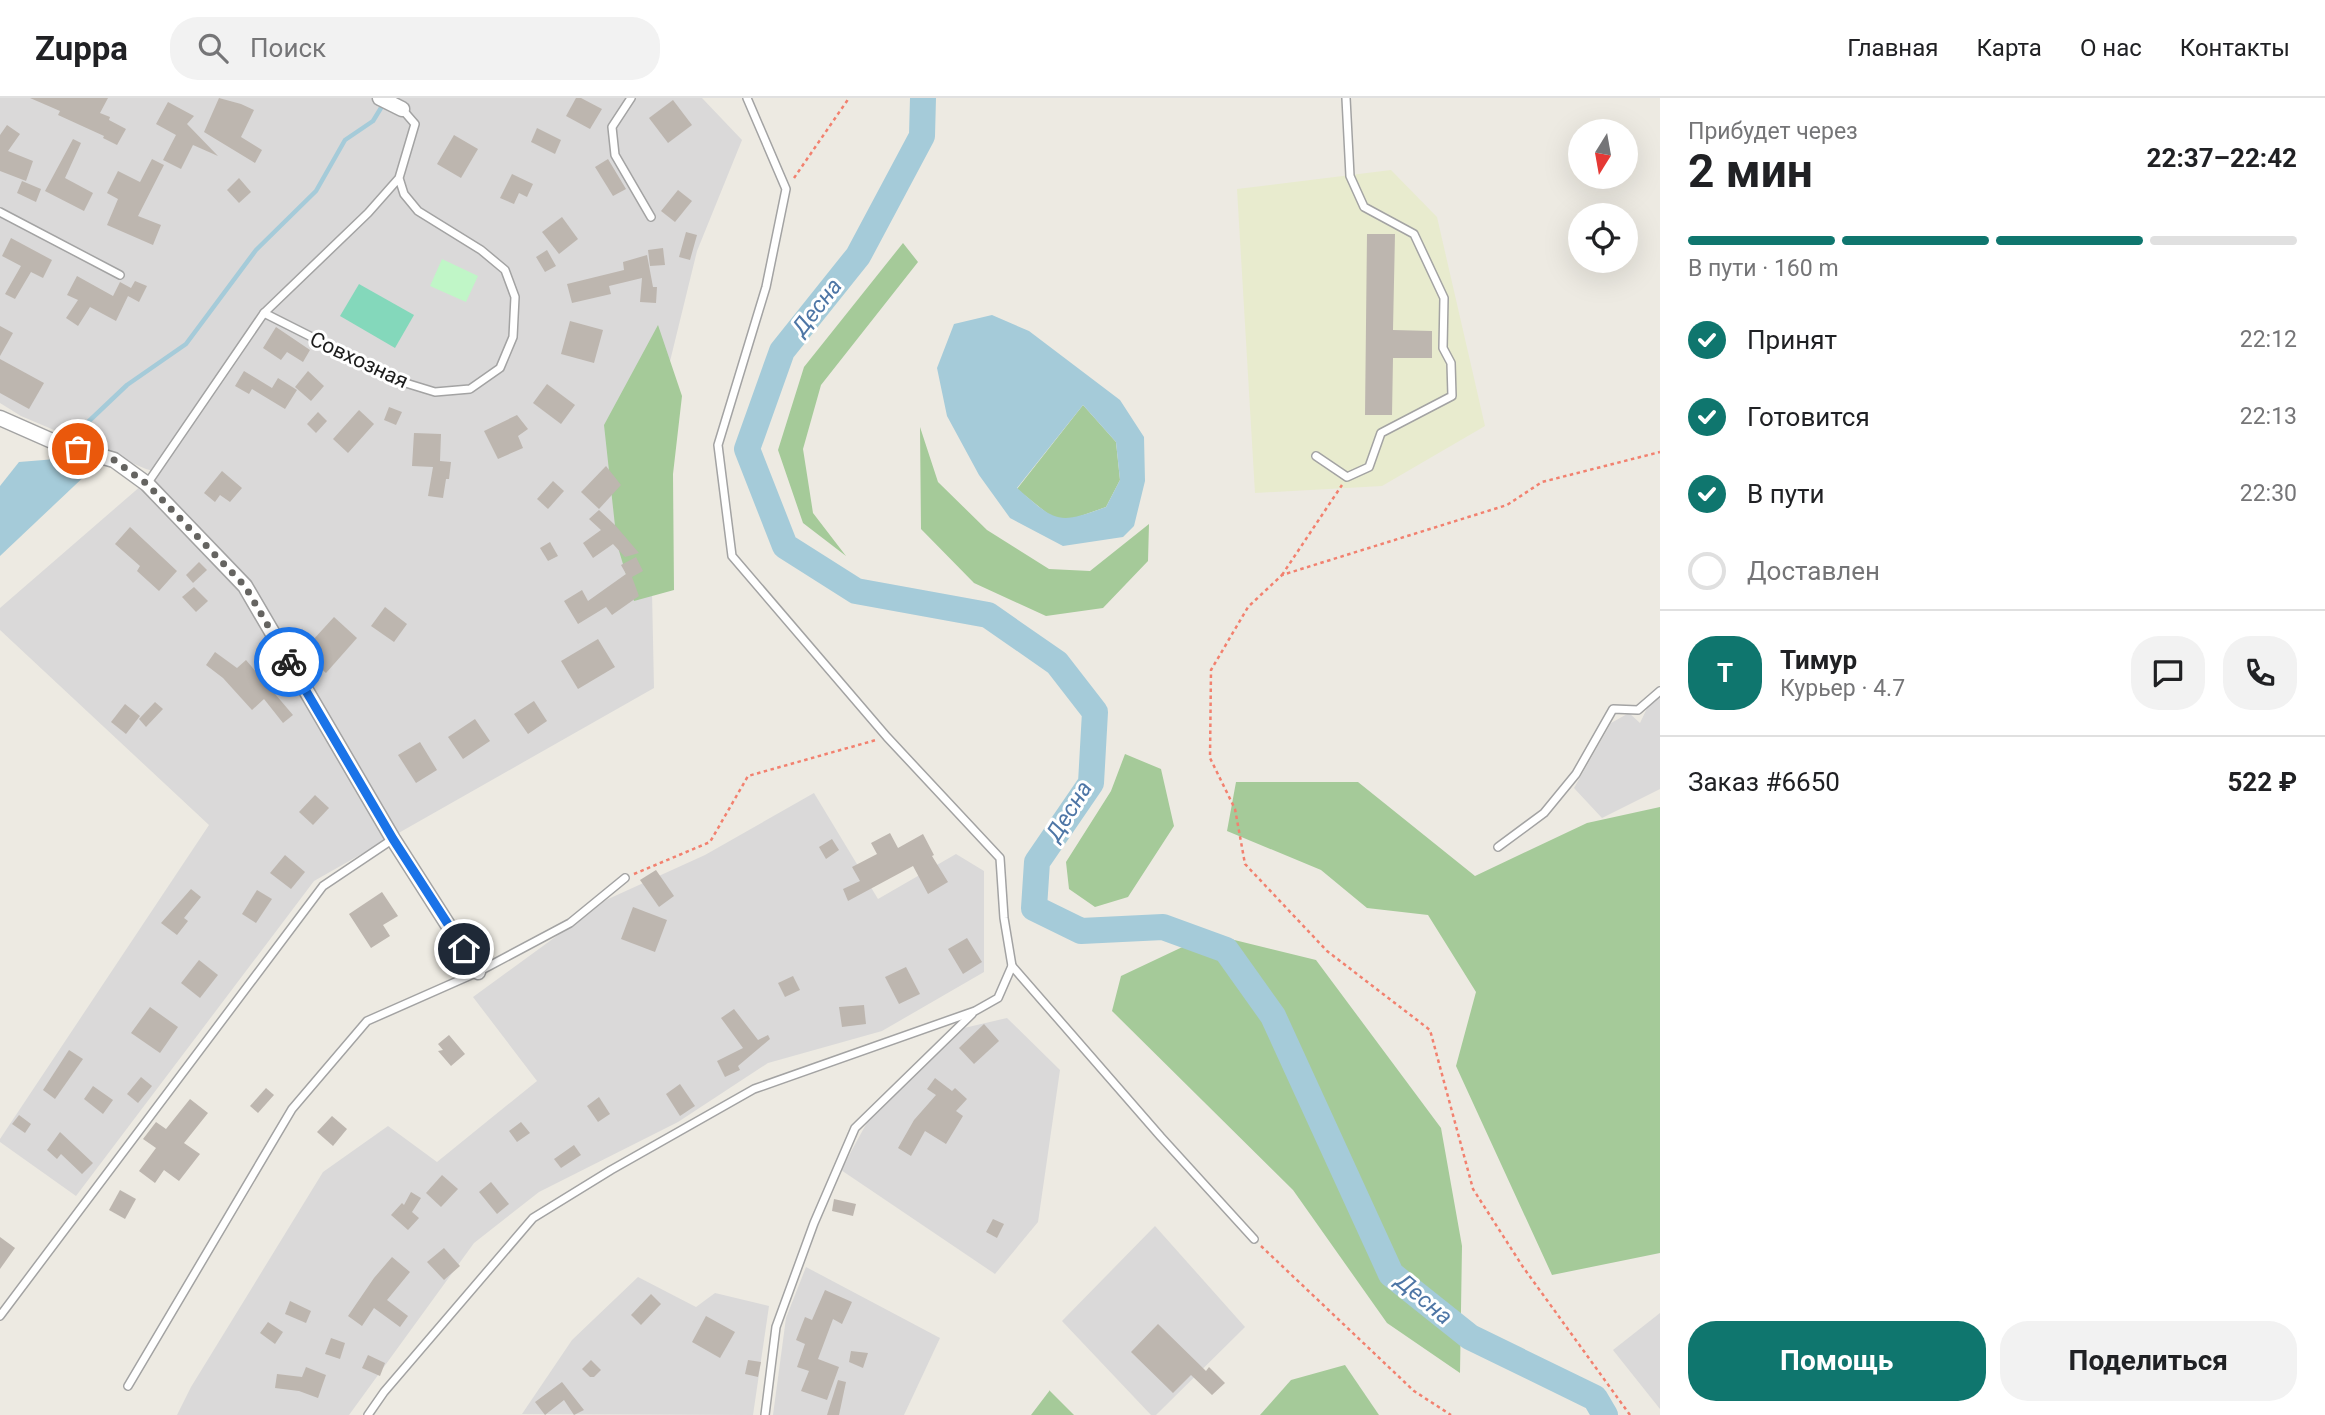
<!DOCTYPE html>
<html lang="ru">
<head>
<meta charset="utf-8">
<style>
  :root { --surface:#fff; --page:#f2f2f2; --text:#202124; --muted:#757577; --line:#e0e0e0; --accent:#0f766e }
  body { margin:0; font-family:Roboto,sans-serif; background:var(--page); color:var(--text); height:100vh; display:flex; flex-direction:column; font-size:26px; white-space:nowrap }
  * { box-sizing:border-box; margin:0 }
  p { font-size:23px; color:var(--muted) }
  .icon { flex:none; width:38px; height:38px; fill:none; stroke:currentColor; stroke-width:2; stroke-linecap:round; stroke-linejoin:round }
  .map { position:relative; flex:1; overflow:hidden }
  .panel { display:flex; flex-direction:column; background:var(--surface); width:665px }
  .panel>* { flex:none }
  .needle { width:46px; rotate:191deg }
  .fabs { position:absolute; left:1568px; top:21px; display:grid; gap:14px }
  .fabs a { display:grid; place-items:center; width:70px; height:70px; border-radius:50%; background:var(--surface); box-shadow:0 7px 28px #0002; font-size:35px }
  .pin { position:absolute; display:grid; place-items:center; width:60px; height:60px; color:#fff; margin:-30px; border:4px solid #fff; border-radius:50%; box-shadow:0 2px 7px #0007 }
  .courier { position:absolute; display:grid; place-items:center; width:70px; height:70px; margin:-35px; border:5px solid #1a73e8; border-radius:50%; background:#fff; color:#222; box-shadow:0 2px 9px #0007 }
  .overview em { font-style:normal; font-weight:700 }
  .overview div { display:flex; flex-direction:column-reverse }
  .overview { display:flex; align-items:center; justify-content:space-between; height:119px; padding:0 28px }
  h1 { font-size:46px; font-weight:700; line-height:52px }
  .bar { display:grid; grid-template-columns:repeat(4,1fr); gap:10px 7px; align-content:center; height:84px; padding:0 28px }
  .bar i { height:9px; border-radius:5px; background:var(--line) }
  .bar .selected { background:var(--accent) }
  .bar p { grid-column:span 4 }
  .line { display:flex; align-items:center; gap:18px; padding:0 28px; border-top:2px solid var(--line) }
  .line div { flex:1 }
  .round { display:grid; place-items:center; flex:none; width:74px; height:74px; border-radius:28px; background:var(--page) }
  ol { padding:0 28px; list-style:none }
  li { display:flex; align-items:center; gap:21px; height:77px }
  li p { margin-inline-start:auto }
  li .icon { padding:7px; border-radius:50%; background:var(--accent); color:#fff; stroke-width:4 }
  li:last-child { color:var(--muted) }
  li i { width:38px; height:38px; border:4px solid var(--line); border-radius:50% }
  .primary-button { display:flex; gap:14px; margin-top:auto; padding:14px 28px }
  .primary-button a { flex:1; height:80px; border-radius:28px; background:var(--accent); color:#fff; font-size:28px; font-weight:700; line-height:80px; text-align:center }
  .primary-button a+a { background:var(--page); color:var(--text) }
  header { display:flex; align-items:center; gap:42px; box-sizing:border-box; height:98px; padding:0 35px; background:var(--surface); border-bottom:2px solid var(--line) }
  header strong { font-size:33px }
  nav { display:flex; gap:38px; margin-inline-start:auto; font-size:24px }
  .search { width:490px; height:63px; background:var(--page); display:flex; align-items:center; gap:18px; box-sizing:border-box; padding:0 24px; border-radius:28px; color:var(--muted); font-size:26px }
  main { display:flex; flex:1; min-height:0 }
  .map>svg:first-child { display:block }
  .residential { fill:#dad9d9 }
  .farmland { fill:#e8ebce }
  .forest { fill:#a5ca99 }
  .park { fill:#c0f6c7 }
  .pitch { fill:#84d8bb }
  .water { fill:#a5cbd9; fill-rule:evenodd }
  .lines { fill:none; stroke-linecap:round; stroke-linejoin:round }
  .stream { stroke:#a5cbd9; stroke-width:4.5 }
  .river { stroke:#a5cbd9; stroke-width:26 }
  .building { fill:#bdb6af }
  .lane-casing { stroke:#a3a3a3; stroke-width:10 }
  .street-casing { stroke:#a3a3a3; stroke-width:17 }
  .path { stroke:#f2816f; stroke-width:2.5; stroke-dasharray:3.5 3.5; stroke-linecap:butt }
  .lane { stroke:#fff; stroke-width:7 }
  .street { stroke:#fff; stroke-width:14 }
  .done { stroke:#656461; stroke-width:7; stroke-dasharray:0 12.6 }
  .route { stroke:#1a73e8; stroke-width:9 }
  .labels { text-anchor:middle; dominant-baseline:central; stroke-width:6; stroke-linejoin:round; paint-order:stroke }
  .street-label { font-size:21px; fill:#1c1c1c; stroke:#fff }
  .water-label { font-size:23px; font-style:italic; fill:#4e76a6; stroke:#fff }
</style>
</head>
<body>
<header>
<strong>Zuppa</strong>
<div class="search"><svg class="icon" aria-label="search" viewBox="0 0 24 24"><circle cx="10" cy="10" r="6"/><path d="M15 15l6 6"/></svg>Поиск</div>
<nav><a>Главная</a><a>Карта</a><a>О нас</a><a>Контакты</a></nav>
</header>
<main>
<div class="map">
<svg width="1660" height="1317" viewBox="0 0 1660 1317">
  <rect width="100%" height="100%" fill="#edeae2"/>
  <!-- residential -->
  <g class="residential">
    <polygon points="0,0 702,0 742,42 697,153 649,349 654,590 314,783 76,1098 0,1044 0,1041 209,727 0,532 0,510 157,374 146,371 21,318 0,305"/>
    <polygon points="1660,596 1660,691 1602,720 1574,690 1611,625 1629,615 1640,625 1650,604"/>
    <polygon points="814,695 878,801 956,756 984,773 984,874 882,933 768,965 678,1024 539,1094 474,1145 349,1317 177,1317 191,1289 323,1074 388,1028 437,1064 537,983 473,899 606,802 705,757"/>
    <polygon points="1007,920 1060,972 1038,1124 995,1176 841,1072 870,1019 964,930"/>
    <polygon points="1155,1128 1245,1229 1156,1317 1151,1317 1062,1223"/>
    <polygon points="806,1169 940,1240 904,1317 773,1317 786,1220"/>
    <polygon points="638,1179 696,1209 715,1195 769,1208 753,1317 522,1316 572,1242"/>
    <polygon points="1660,1215 1660,1311 1613,1252"/>
  </g>
  <!-- farmland -->
  <polygon class="farmland" points="1391,72 1437,119 1485,328 1382,388 1255,395 1237,91"/>
  <!-- forest -->
  <g class="forest">
    <polygon points="903,145 918,164 821,287 803,351 813,415 846,458 803,425 778,352 804,269"/>
    <polygon points="658,227 682,298 673,376 674,492 634,503 617,446 604,327"/>
    <polygon points="1083,307 1116,344 1120,382 1106,409 1075,420 1053,420 1017,391"/>
    <polygon points="920,329 938,384 987,432 1049,471 1090,473 1149,426 1148,463 1103,510 1046,518 974,485 921,431"/>
    <polygon points="1125,656 1161,671 1174,728 1128,799 1095,809 1069,791 1066,764 1111,693"/>
    <polygon points="1236,684 1358,684 1475,778 1587,725 1660,709 1660,1155 1552,1177 1456,968 1476,894 1428,817 1367,810 1321,772 1227,733"/>
    <polygon points="1210,836 1316,862 1441,1030 1462,1148 1460,1275 1387,1225 1293,1092 1112,913 1121,878"/>
    <polygon points="1345,1267 1379,1317 1260,1317 1291,1282"/>
    <polygon points="1050,1292 1050,1293 1074,1317 1031,1317"/>
  </g>
  <!-- park -->
  <polygon class="park" points="442,161 478,178 466,204 430,188"/>
  <!-- pitch -->
  <polygon class="pitch" points="359,186 414,217 395,250 340,218"/>
  <!-- water -->
  <g class="water">
    <path d="M992 217 1029 233 1120 302 1144 339 1145 383 1134 428 1123 439 1063 448 1010 420 979 377 947 318 937 270 954 226ZM1083 307 1116 344 1120 382 1106 409C1057 427 1056 424 1017 390Z"/>
    <polygon points="56,361 91,372 0,458 0,388 19,364"/>
  </g>
  <g class="lines">
    <!-- stream -->
    <polyline class="stream" points="71,366 88,324 127,287 186,246 256,152 316,93 345,42 373,23 384,5"/>
    <!-- river -->
    <polyline class="river" points="923,0 922,38 858,158 782,253 747,351 785,448 856,493 988,517 1057,565 1095,614 1091,685 1037,764 1034,810 1081,833 1163,829 1226,852 1273,918 1391,1176 1470,1239 1595,1300 1605,1317"/>
  </g>
  <!-- building -->
  <g class="building">
    <polygon points="30,0 108,0 100,15 110,19 109,22 126,31 117,47 103,40 104,38 58,17 60,13"/>
    <polygon points="219,0 241,6 254,12 241,39 262,52 255,65 204,34"/>
    <polygon points="576,0 581,0 602,11 590,31 566,18"/>
    <polygon points="673,2 692,27 668,45 649,20"/>
    <polygon points="168,4 194,18 187,26 218,58 193,47 181,71 163,62 176,37 156,26"/>
    <polygon points="7,27 20,36 8,53 33,63 26,83 0,73 0,37"/>
    <polygon points="537,30 561,42 555,56 531,44"/>
    <polygon points="454,37 478,51 461,80 437,66"/>
    <polygon points="73,41 81,45 65,80 93,95 84,113 45,93"/>
    <polygon points="152,61 164,67 138,118 161,127 153,147 107,127 118,101 107,95 118,73 140,84"/>
    <polygon points="608,61 626,91 613,98 595,69"/>
    <polygon points="512,76 533,86 527,99 519,95 514,106 500,100"/>
    <polygon points="239,80 251,94 239,105 227,92"/>
    <polygon points="22,83 41,91 36,104 17,95"/>
    <polygon points="678,92 692,103 675,124 661,113"/>
    <polygon points="562,119 578,141 559,156 542,134"/>
    <polygon points="686,134 697,137 690,162 679,159"/>
    <polygon points="1367,136 1395,136 1393,232 1432,233 1432,260 1393,260 1392,317 1365,317"/>
    <polygon points="11,140 52,162 43,180 31,174 15,201 5,196 21,168 2,158"/>
    <polygon points="663,150 665,167 650,168 648,152"/>
    <polygon points="547,152 556,168 545,174 536,159"/>
    <polygon points="647,157 653,189 657,189 656,205 640,204 642,180 609,188 611,196 572,205 567,186 624,172 623,164"/>
    <polygon points="77,178 113,198 120,184 131,190 135,183 147,188 139,204 128,198 116,223 90,209 78,228 66,220 78,202 67,197"/>
    <polygon points="570,223 603,232 594,265 561,256"/>
    <polygon points="0,228 13,235 0,258"/>
    <polygon points="276,229 310,252 303,264 287,254 281,262 263,250"/>
    <polygon points="0,261 44,285 29,311 0,295"/>
    <polygon points="244,273 272,290 278,280 297,292 285,311 252,291 249,296 235,288"/>
    <polygon points="308,273 324,288 311,303 295,289"/>
    <polygon points="547,286 575,307 561,326 533,305"/>
    <polygon points="389,309 402,314 396,327 384,322"/>
    <polygon points="359,312 374,326 348,355 333,341"/>
    <polygon points="318,314 327,323 316,335 307,326"/>
    <polygon points="517,317 528,331 518,338 523,350 498,361 484,333"/>
    <polygon points="414,335 441,336 440,363 451,364 449,381 446,381 443,400 428,398 433,369 412,368"/>
    <polygon points="606,368 621,387 599,411 581,394"/>
    <polygon points="222,373 242,390 230,404 220,397 215,404 204,395"/>
    <polygon points="553,383 564,393 548,411 537,401"/>
    <polygon points="599,412 615,427 639,455 625,459 613,446 593,460 583,445 601,432 589,421"/>
    <polygon points="130,429 177,473 159,493 137,473 140,468 115,446"/>
    <polygon points="550,444 558,458 548,463 540,450"/>
    <polygon points="636,459 643,473 632,479 639,498 612,517 606,509 578,526 564,503 582,492 588,503 626,476 621,467"/>
    <polygon points="199,464 207,472 193,485 186,477"/>
    <polygon points="194,489 208,503 196,514 182,499"/>
    <polygon points="385,509 407,526 394,544 371,528"/>
    <polygon points="334,519 357,540 326,575 302,554"/>
    <polygon points="598,541 615,569 578,591 561,563"/>
    <polygon points="215,554 237,570 246,562 293,617 283,625 264,601 252,612 223,580 206,567"/>
    <polygon points="534,603 547,623 528,636 514,616"/>
    <polygon points="155,604 163,611 146,629 139,621"/>
    <polygon points="125,606 140,618 126,636 111,624"/>
    <polygon points="475,621 490,643 463,661 448,639"/>
    <polygon points="420,644 437,672 416,685 398,657"/>
    <polygon points="315,697 329,710 313,727 299,714"/>
    <polygon points="890,735 898,750 923,736 934,757 932,758 948,784 928,796 913,768 848,803 843,791 860,783 852,769 877,756 871,745"/>
    <polygon points="832,741 839,752 826,761 819,749"/>
    <polygon points="285,757 305,774 291,791 270,775"/>
    <polygon points="656,772 674,798 659,809 640,782"/>
    <polygon points="191,791 201,799 184,820 188,823 177,837 161,825"/>
    <polygon points="257,792 272,801 256,825 242,816"/>
    <polygon points="382,794 398,818 383,827 390,838 371,850 349,816"/>
    <polygon points="633,809 667,822 655,854 621,841"/>
    <polygon points="967,840 982,864 963,876 948,851"/>
    <polygon points="199,862 218,877 200,900 181,885"/>
    <polygon points="906,869 920,896 899,906 885,879"/>
    <polygon points="793,878 800,892 785,899 778,885"/>
    <polygon points="864,907 866,926 842,929 839,909"/>
    <polygon points="150,909 178,929 160,955 131,935"/>
    <polygon points="734,911 758,942 768,937 770,941 738,968 740,972 725,979 717,963 743,950 721,920"/>
    <polygon points="984,926 999,943 974,966 959,950"/>
    <polygon points="449,937 465,956 451,968 438,953 443,952 438,946"/>
    <polygon points="69,952 83,961 55,1001 43,992"/>
    <polygon points="141,979 152,988 138,1005 127,996"/>
    <polygon points="935,980 952,993 955,990 967,1001 956,1013 963,1018 946,1046 925,1033 911,1058 898,1050 914,1022 936,997 927,991"/>
    <polygon points="680,986 695,1008 680,1018 666,996"/>
    <polygon points="93,988 113,1002 103,1016 84,1001"/>
    <polygon points="266,990 274,997 258,1015 250,1008"/>
    <polygon points="599,999 610,1016 598,1024 587,1008"/>
    <polygon points="190,1001 208,1015 184,1045 200,1056 179,1083 164,1072 155,1085 139,1073 156,1050 143,1041 156,1024 166,1031"/>
    <polygon points="19,1017 31,1026 25,1035 12,1026"/>
    <polygon points="332,1018 347,1031 333,1048 317,1034"/>
    <polygon points="521,1024 530,1035 517,1044 509,1033"/>
    <polygon points="60,1034 93,1065 82,1076 61,1056 57,1061 47,1052"/>
    <polygon points="574,1047 581,1057 561,1070 554,1061"/>
    <polygon points="442,1077 458,1091 441,1109 426,1095"/>
    <polygon points="491,1084 509,1106 497,1116 479,1094"/>
    <polygon points="120,1092 136,1101 125,1121 109,1112"/>
    <polygon points="411,1094 421,1100 412,1114 419,1120 408,1132 391,1117 402,1105 404,1107"/>
    <polygon points="834,1101 856,1106 853,1118 832,1113"/>
    <polygon points="993,1121 1004,1126 997,1140 986,1134"/>
    <polygon points="0,1139 15,1150 0,1171"/>
    <polygon points="444,1150 460,1168 444,1182 427,1164"/>
    <polygon points="392,1159 410,1174 387,1202 408,1218 400,1229 374,1210 362,1228 348,1218 374,1180"/>
    <polygon points="825,1192 852,1204 842,1226 833,1221 818,1261 839,1269 827,1302 801,1293 809,1273 797,1269 805,1246 796,1242 805,1219 812,1222"/>
    <polygon points="651,1196 661,1206 641,1227 631,1217"/>
    <polygon points="290,1203 311,1213 306,1225 285,1216"/>
    <polygon points="706,1218 735,1234 720,1260 692,1244"/>
    <polygon points="268,1224 283,1234 275,1246 260,1235"/>
    <polygon points="1158,1226 1206,1273 1209,1269 1225,1285 1212,1297 1191,1277 1173,1295 1131,1254"/>
    <polygon points="331,1240 345,1245 340,1261 325,1256"/>
    <polygon points="851,1253 868,1255 863,1270 849,1264"/>
    <polygon points="368,1257 385,1265 380,1278 362,1270"/>
    <polygon points="591,1262 601,1272 594,1279 590,1279 582,1271"/>
    <polygon points="748,1262 761,1264 758,1279 745,1276"/>
    <polygon points="306,1269 326,1277 318,1300 299,1293 275,1290 277,1276 302,1279"/>
    <polygon points="838,1282 846,1284 839,1317 827,1317"/>
    <polygon points="562,1284 584,1312 574,1317 564,1302 545,1317 535,1304"/>
  </g>
  <g class="lines">
    <!-- lane casing -->
    <g class="lane-casing">
      <g id="lane">
        <polyline points="631,0 612,29 615,57 651,119"/>
        <polyline points="399,80 404,96 418,113 481,152 505,172 515,199 513,239 500,270 470,291 435,294 399,283 264,215 368,115 399,80 415,26 402,11"/>
        <polyline points="0,114 120,177"/>
        <polyline points="1316,358 1347,379 1369,369 1381,335 1452,298 1451,265 1443,250 1444,200 1414,136 1364,109 1350,78 1346,0"/>
        <polyline points="147,386 264,215"/>
        <polyline points="1498,749 1544,715 1576,676 1613,611 1638,612 1660,593"/>
        <polyline points="1012,868 1161,1039 1254,1141"/>
        <polyline points="0,1218 323,788 393,741"/>
        <polyline points="128,1288 292,1011 367,923 478,874 570,825 625,780"/>
        <polyline points="368,1317 384,1294 533,1120 611,1072 754,991 975,913 998,900 1012,868 1004,820 1000,760 887,639 732,458 718,347 766,189 786,91 747,0"/>
        <polyline points="765,1317 776,1229 814,1125 855,1030 972,916"/>
      </g>
    </g>
    <!-- street casing -->
    <g class="street-casing">
      <g id="street">
        <polyline points="380,0 402,11"/>
        <polyline points="0,320 59,346 114,362 147,386 245,488 393,741 478,874"/>
      </g>
    </g>
    <!-- path -->
    <g class="path">
      <polyline points="794,80 849,0"/>
      <polyline points="1282,477 1342,387"/>
      <polyline points="634,776 710,744 748,678 876,642"/>
      <polyline points="1261,1148 1414,1293 1451,1317"/>
      <polyline points="1630,1317 1523,1169 1473,1091 1430,932 1327,853 1245,766 1235,711 1210,660 1211,572 1248,509 1282,477 1507,407 1542,384 1660,354"/>
    </g>
    <!-- lane -->
    <use href="#lane" class="lane"/>
    <!-- street -->
    <use href="#street" class="street"/>
  </g>
  <g class="lines">
    <!-- done -->
    <polyline class="done" points="78,351 114,362 147,386 245,488 289,564"/>
    <!-- route -->
    <polyline class="route" points="289,564 393,741 464,851"/>
  </g>
  <g class="labels">
    <!-- street labels -->
    <g class="street-label">
      <text transform="translate(359 262) rotate(25)">Совхозная</text>
    </g>
    <!-- water labels -->
    <g class="water-label">
      <text transform="translate(817 209) rotate(-52)">Десна</text>
      <text transform="translate(1069 713) rotate(-58)">Десна</text>
      <text transform="translate(1424 1201) rotate(40)">Десна</text>
    </g>
  </g>
</svg>
<div class="fabs">
<a><svg class="needle" viewBox="-14 -14 28 28"><path d="M0-13l5 13h-10z" fill="#e53935"/><path d="M0 13l5-13h-10z" fill="#757577"/></svg></a>
<a><svg class="icon" aria-label="locate" viewBox="0 0 24 24"><circle cx="12" cy="12" r="6"/><path d="M12 2v4M12 18v4M2 12h4M18 12h4"/></svg></a>
</div>
<div class="pin" style="left:78px;top:351px;background:#ea580c"><svg class="icon" aria-label="bag" viewBox="0 0 24 24"><path d="M5 8h14l-1 12H6zM9 8a3 3 0 0 1 6 0"/></svg></div>
<div class="pin" style="left:464px;top:851px;background:#1f2937"><svg class="icon" aria-label="home" viewBox="0 0 24 24"><path d="M3 11l9-7 9 7M6 9v11h12V9"/></svg></div>
<div class="courier" style="left:289px;top:564px"><svg class="icon" aria-label="bike" viewBox="0 0 24 24"><circle cx="6" cy="16" r="4"/><circle cx="18" cy="16" r="4"/><path d="M6 16l4-8h5l3 8M10 8l3 8H6M13 5h3"/></svg></div>
</div>
<section class="panel">
<div class="overview"><div><h1>2 мин</h1><p>Прибудет через</p></div><em>22:37–22:42</em></div>
<div class="bar"><i class="selected"></i><i class="selected"></i><i class="selected"></i><i></i><p>В пути · 160 m</p></div>
<ol>
<li><svg class="icon" aria-label="check" viewBox="0 0 24 24"><path d="M5 12l5 5 9-10"/></svg>Принят<p>22:12</p></li>
<li><svg class="icon" aria-label="check" viewBox="0 0 24 24"><path d="M5 12l5 5 9-10"/></svg>Готовится<p>22:13</p></li>
<li><svg class="icon" aria-label="check" viewBox="0 0 24 24"><path d="M5 12l5 5 9-10"/></svg>В пути<p>22:30</p></li>
<li><i></i>Доставлен</li>
</ol>
<div class="line" style="height:126px"><b class="round" style="background:var(--accent);color:#fff">Т</b><div><b>Тимур</b><p>Курьер · 4.7</p></div><a class="round"><svg class="icon" aria-label="chat" viewBox="0 0 24 24"><path d="M4 5h16v11H9l-5 4z"/></svg></a><a class="round"><svg class="icon" aria-label="phone" viewBox="0 0 24 24"><path d="M5 4h4l2 5-3 2q2 4 5 5l2-3 5 2v4C11 20 4 13 5 4z"/></svg></a></div>
<div class="line" style="height:91px"><div>Заказ #6650</div><b>522 ₽</b></div>
<div class="primary-button"><a>Помощь</a><a>Поделиться</a></div>
</section>
</main>
</body>
</html>
